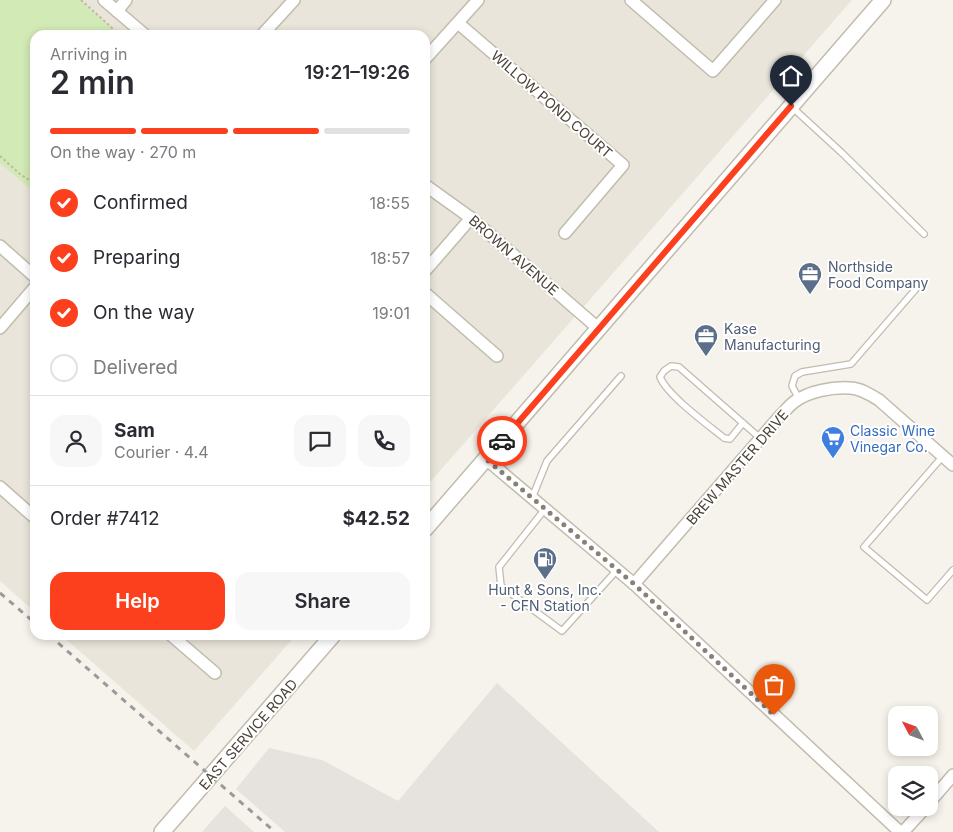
<!DOCTYPE html>
<html lang="en">
<head>
<meta charset="utf-8">
<style>
  :root { --surface:#fff; --page:#f7f7f7; --text:#2b2b33; --muted:#7c7c81; --line:#e1e1e2; --accent:#fc3f1d }
  body { margin:0; font-family:Inter,sans-serif; background:var(--page); color:var(--text); height:100vh; display:flex; flex-direction:column; font-size:19px; white-space:nowrap }
  * { box-sizing:border-box; margin:0 }
  p { font-size:16px; color:var(--muted) }
  .icon { flex:none; width:28px; height:28px; fill:none; stroke:currentColor; stroke-width:2; stroke-linecap:round; stroke-linejoin:round }
  .map { position:relative; flex:1; overflow:hidden }
  .drawer { position:absolute; left:30px; top:30px; width:400px; height:610px; display:flex; flex-direction:column; background:var(--surface); border-radius:15px; box-shadow:0 2px 8px #0003 }
  .drawer>* { flex:none }
  .needle { width:32px; rotate:311deg }
  .buttons { position:absolute; left:888px; top:706px; display:grid; gap:10px }
  .buttons a { display:grid; place-items:center; width:50px; height:50px; border-radius:10px; background:var(--surface); box-shadow:0 2px 8px #0003; font-size:25px }
  .pin { position:absolute; display:grid; place-items:center; width:42px; height:42px; color:#fff; margin:-51px -21px; border-radius:50% 50% 50% 0; rotate:-45deg; box-shadow:0 0 5px #0007 }
  .pin .icon { rotate:45deg }
  .courier { position:absolute; display:grid; place-items:center; width:50px; height:50px; margin:-25px; border:4px solid #fc3f1d; border-radius:50%; background:#fff; color:#222; box-shadow:0 1px 6px #0007 }
  .headline em { font-style:normal; font-weight:600 }
  .headline div { display:flex; flex-direction:column-reverse }
  .headline { display:flex; align-items:center; justify-content:space-between; height:85px; padding:0 20px }
  h1 { font-size:32px; font-weight:600; line-height:38px }
  .bar { display:grid; grid-template-columns:repeat(4,1fr); gap:8px 5px; align-content:center; height:60px; padding:0 20px }
  .bar i { height:6px; border-radius:4px; background:var(--line) }
  .bar .selected { background:var(--accent) }
  .bar p { grid-column:span 4 }
  .line { display:flex; align-items:center; gap:12px; padding:0 20px; border-top:1px solid var(--line) }
  .line div { flex:1 }
  .round { display:grid; place-items:center; flex:none; width:52px; height:52px; border-radius:15px; background:var(--page) }
  ol { padding:0 20px; list-style:none }
  li { display:flex; align-items:center; gap:15px; height:55px }
  li p { margin-inline-start:auto }
  li .icon { padding:5px; border-radius:50%; background:var(--accent); color:#fff; stroke-width:4 }
  li:last-child { color:var(--muted) }
  li i { width:28px; height:28px; border:2px solid var(--line); border-radius:50% }
  .primary-button { display:flex; gap:10px; margin-top:auto; padding:10px 20px }
  .primary-button a { flex:1; height:58px; border-radius:15px; background:var(--accent); color:#fff; font-size:20px; font-weight:600; line-height:58px; text-align:center }
  .primary-button a+a { background:var(--page); color:var(--text) }
  .map>svg:first-child { display:block }
  .residential { fill:#eae5da }
  .industrial { fill:#e6e2dd }
  .green { fill:#d2eab5 }
  .lines { fill:none; stroke-linecap:round; stroke-linejoin:round }
  .service-casing { stroke:#c2bbae; stroke-width:8 }
  .minor-casing { stroke:#c2bbae; stroke-width:14 }
  .tertiary-casing { stroke:#c2bbae; stroke-width:18 }
  .path { stroke:#c4b79f; stroke-width:2; stroke-dasharray:2.5 2.5; stroke-linecap:butt }
  .service { stroke:#fff; stroke-width:5.5 }
  .minor { stroke:#fff; stroke-width:11 }
  .tertiary { stroke:#fff; stroke-width:15 }
  .rail { stroke:#9a9a9a; stroke-width:3; stroke-dasharray:6 6; stroke-linecap:butt }
  .done { stroke:#878178; stroke-width:5; stroke-dasharray:0 9 }
  .route { stroke:#fc3f1d; stroke-width:6 }
  .labels { text-anchor:middle; dominant-baseline:central; stroke-width:4; stroke-linejoin:round; paint-order:stroke }
  .street-label { font-size:14px; fill:#4b4439; stroke:#fff }
  .service-label { font-size:14px; fill:#4e5e75; stroke:#fff; text-anchor:start }
  .shop-label { font-size:14px; fill:#366cbe; stroke:#fff; text-anchor:start }
</style>
</head>
<body>
<div class="map">
<svg width="953" height="832" viewBox="0 0 953 832">
  <rect width="100%" height="100%" fill="#f6f3ec"/>
  <!-- residential -->
  <g class="residential">
    <polygon points="0,0 852,0 425,488 425,35 35,35 35,612 0,581"/>
    <polygon points="61,635 296,635 194,751"/>
  </g>
  <!-- industrial -->
  <g class="industrial">
    <polygon points="497,683 659,832 285,832 236,789 269,748 322,760 398,801"/>
    <polygon points="225,806 254,832 202,832"/>
  </g>
  <!-- green -->
  <polygon class="green" points="0,0 80,0 120,35 35,35 35,193 0,163"/>
  <g class="lines">
    <!-- service casing -->
    <g class="service-casing">
      <g id="service">
        <polyline points="793,108 842,153 924,234"/>
        <polyline points="799,399 792,386 795,376 802,372 851,364 921,283"/>
        <path d="M743 423 730 439 724 438C708 425 667 395 660 377L664 371 671 366 679 367 760 438"/>
        <polyline points="943,456 864,547 927,600 953,570"/>
        <polyline points="532,498 547,461 621,376"/>
        <polyline points="545,509 499,567 501,586 562,631 617,570"/>
      </g>
    </g>
    <!-- minor casing -->
    <g class="minor-casing">
      <g id="minor">
        <polyline points="104,0 145,35"/>
        <polyline points="631,0 713,71 775,0"/>
        <polyline points="117,11 126,0"/>
        <polyline points="458,23 623,165 565,233"/>
        <polyline points="262,35 294,0"/>
        <polyline points="425,59 478,0"/>
        <polyline points="425,185 471,218 599,329"/>
        <polyline points="0,246 35,277"/>
        <polyline points="425,271 471,218"/>
        <polyline points="425,293 497,356"/>
        <polyline points="0,328 35,287"/>
        <polyline points="486,459 634,584 900,832"/>
        <polyline points="0,487 35,518"/>
        <path d="M634 584 780 416C785 411 789 406 794 402 809 391 832 387 850 388 860 388 871 395 879 400L953 465"/>
        <polyline points="171,635 215,673"/>
        <polyline points="929,803 953,775"/>
        <polyline points="903,832 925,808"/>
      </g>
    </g>
    <!-- tertiary casing -->
    <g class="tertiary-casing">
      <g id="tertiary">
        <polyline points="425,529 883,0"/>
        <polyline points="162,832 333,635"/>
      </g>
    </g>
    <!-- path -->
    <g class="path">
      <polyline points="81,0 120,35"/>
      <polyline points="0,156 21,175 35,183"/>
    </g>
    <!-- service -->
    <use href="#service" class="service"/>
    <!-- minor -->
    <use href="#minor" class="minor"/>
    <!-- tertiary -->
    <use href="#tertiary" class="tertiary"/>
    <!-- rail -->
    <g class="rail">
      <polyline points="0,593 35,623"/>
      <polyline points="49,635 275,832"/>
    </g>
  </g>
  <g class="lines">
    <!-- done -->
    <polyline class="done" points="502,441 486,459 634,584 774,715"/>
    <!-- route -->
    <polyline class="route" points="502,441 791,106"/>
  </g>
  <!-- icons -->
  <defs>
    <g id="office-pin" transform="scale(1.25)"><path d="M0 17L-7.5 6A9.5 9.5 0 1 1 7.5 6Z" fill="#5c6f8a" stroke="#fff"/><path d="M-6-3h4V-5.5h4V-3h4V5H-6ZM-1-4.5V-3h2v-1.5ZM-6 0V1H6V0Z" fill="#fff"/></g>
    <g id="supermarket-pin" transform="scale(1.25)"><path d="M0 17L-7.5 6A9.5 9.5 0 1 1 7.5 6Z" fill="#3f7fe0" stroke="#fff"/><path d="M-6-5.5h2.5l.6 2H6L4.5 2H-2.5L-4.4-4H-6ZM-1.5 3.2a1.3 1.3 0 1 0 .1 0ZM3 3.2a1.3 1.3 0 1 0 .1 0Z" fill="#fff"/></g>
    <g id="fuel-pin" transform="scale(1.25)"><path d="M0 17L-7.5 6A9.5 9.5 0 1 1 7.5 6Z" fill="#5c6f8a" stroke="#fff"/><path d="M-5.5-6h7V0h2V4h1.3V-2.5L3-4.5l.8-.8L6-3V5H2.5V1h-1V6h-7ZM-4.2-4.7v3.2H.2V-4.7Z" fill="#fff"/></g>
  </defs>
  <g fill-rule="evenodd">
    <use href="#office-pin" x="810" y="274"/>
    <use href="#office-pin" x="706" y="336"/>
    <use href="#supermarket-pin" x="833" y="438"/>
    <use href="#fuel-pin" x="545" y="559"/>
  </g>
  <g class="labels">
    <!-- street labels -->
    <g class="street-label">
      <text transform="translate(552 104) rotate(41)">WILLOW POND COURT</text>
      <text transform="translate(514 255) rotate(41)">BROWN AVENUE</text>
      <text transform="translate(737 467) rotate(-49)">BREW MASTER DRIVE</text>
      <text transform="translate(248 734) rotate(-49)">EAST SERVICE ROAD</text>
    </g>
    <!-- service labels -->
    <g class="service-label">
      <text x="828" y="266">Northside<tspan x="828" dy="16">Food Company</tspan></text>
      <text x="724" y="328">Kase<tspan x="724" dy="16">Manufacturing</tspan></text>
      <text x="545" y="589" text-anchor="middle">Hunt &amp; Sons, Inc.<tspan x="545" dy="16">- CFN Station</tspan></text>
    </g>
    <!-- shop labels -->
    <g class="shop-label">
      <text x="850" y="430">Classic Wine<tspan x="850" dy="16">Vinegar Co.</tspan></text>
    </g>
  </g>
</svg>
<div class="buttons">
<a><svg class="needle" viewBox="-14 -14 28 28"><path d="M0-13l5 13h-10z" fill="#e53935"/><path d="M0 13l5-13h-10z" fill="#7c7c81"/></svg></a>
<a><svg class="icon" aria-label="layers" viewBox="0 0 24 24"><path d="M12 4l9 5-9 5-9-5zM3 14l9 5 9-5"/></svg></a>
</div>
<div class="pin" style="left:774px;top:715px;background:#ea580c"><svg class="icon" aria-label="bag" viewBox="0 0 24 24"><path d="M5 8h14l-1 12H6zM9 8a3 3 0 0 1 6 0"/></svg></div>
<div class="pin" style="left:791px;top:106px;background:#1f2937"><svg class="icon" aria-label="home" viewBox="0 0 24 24"><path d="M3 11l9-7 9 7M6 9v11h12V9"/></svg></div>
<div class="courier" style="left:502px;top:441px"><svg class="icon" aria-label="car" viewBox="0 0 24 24"><path d="M5 17H2v-5l4-1 3-4h7l3 4 3 1v5h-3M9 17h6M6 11h13"/><circle cx="7" cy="17" r="2"/><circle cx="17" cy="17" r="2"/></svg></div>
<section class="drawer">
<div class="headline"><div><h1>2 min</h1><p>Arriving in</p></div><em>19:21–19:26</em></div>
<div class="bar"><i class="selected"></i><i class="selected"></i><i class="selected"></i><i></i><p>On the way · 270 m</p></div>
<ol>
<li><svg class="icon" aria-label="check" viewBox="0 0 24 24"><path d="M5 12l5 5 9-10"/></svg>Confirmed<p>18:55</p></li>
<li><svg class="icon" aria-label="check" viewBox="0 0 24 24"><path d="M5 12l5 5 9-10"/></svg>Preparing<p>18:57</p></li>
<li><svg class="icon" aria-label="check" viewBox="0 0 24 24"><path d="M5 12l5 5 9-10"/></svg>On the way<p>19:01</p></li>
<li><i></i>Delivered</li>
</ol>
<div class="line" style="height:90px"><a class="round"><svg class="icon" aria-label="person" viewBox="0 0 24 24"><circle cx="12" cy="8" r="4"/><path d="M4 21q1-7 8-7t8 7"/></svg></a><div><b>Sam</b><p>Courier · 4.4</p></div><a class="round"><svg class="icon" aria-label="chat" viewBox="0 0 24 24"><path d="M4 5h16v11H9l-5 4z"/></svg></a><a class="round"><svg class="icon" aria-label="phone" viewBox="0 0 24 24"><path d="M5 4h4l2 5-3 2q2 4 5 5l2-3 5 2v4C11 20 4 13 5 4z"/></svg></a></div>
<div class="line" style="height:65px"><div>Order #7412</div><b>$42.52</b></div>
<div class="primary-button"><a>Help</a><a>Share</a></div>
</section>
</div>
</body>
</html>
